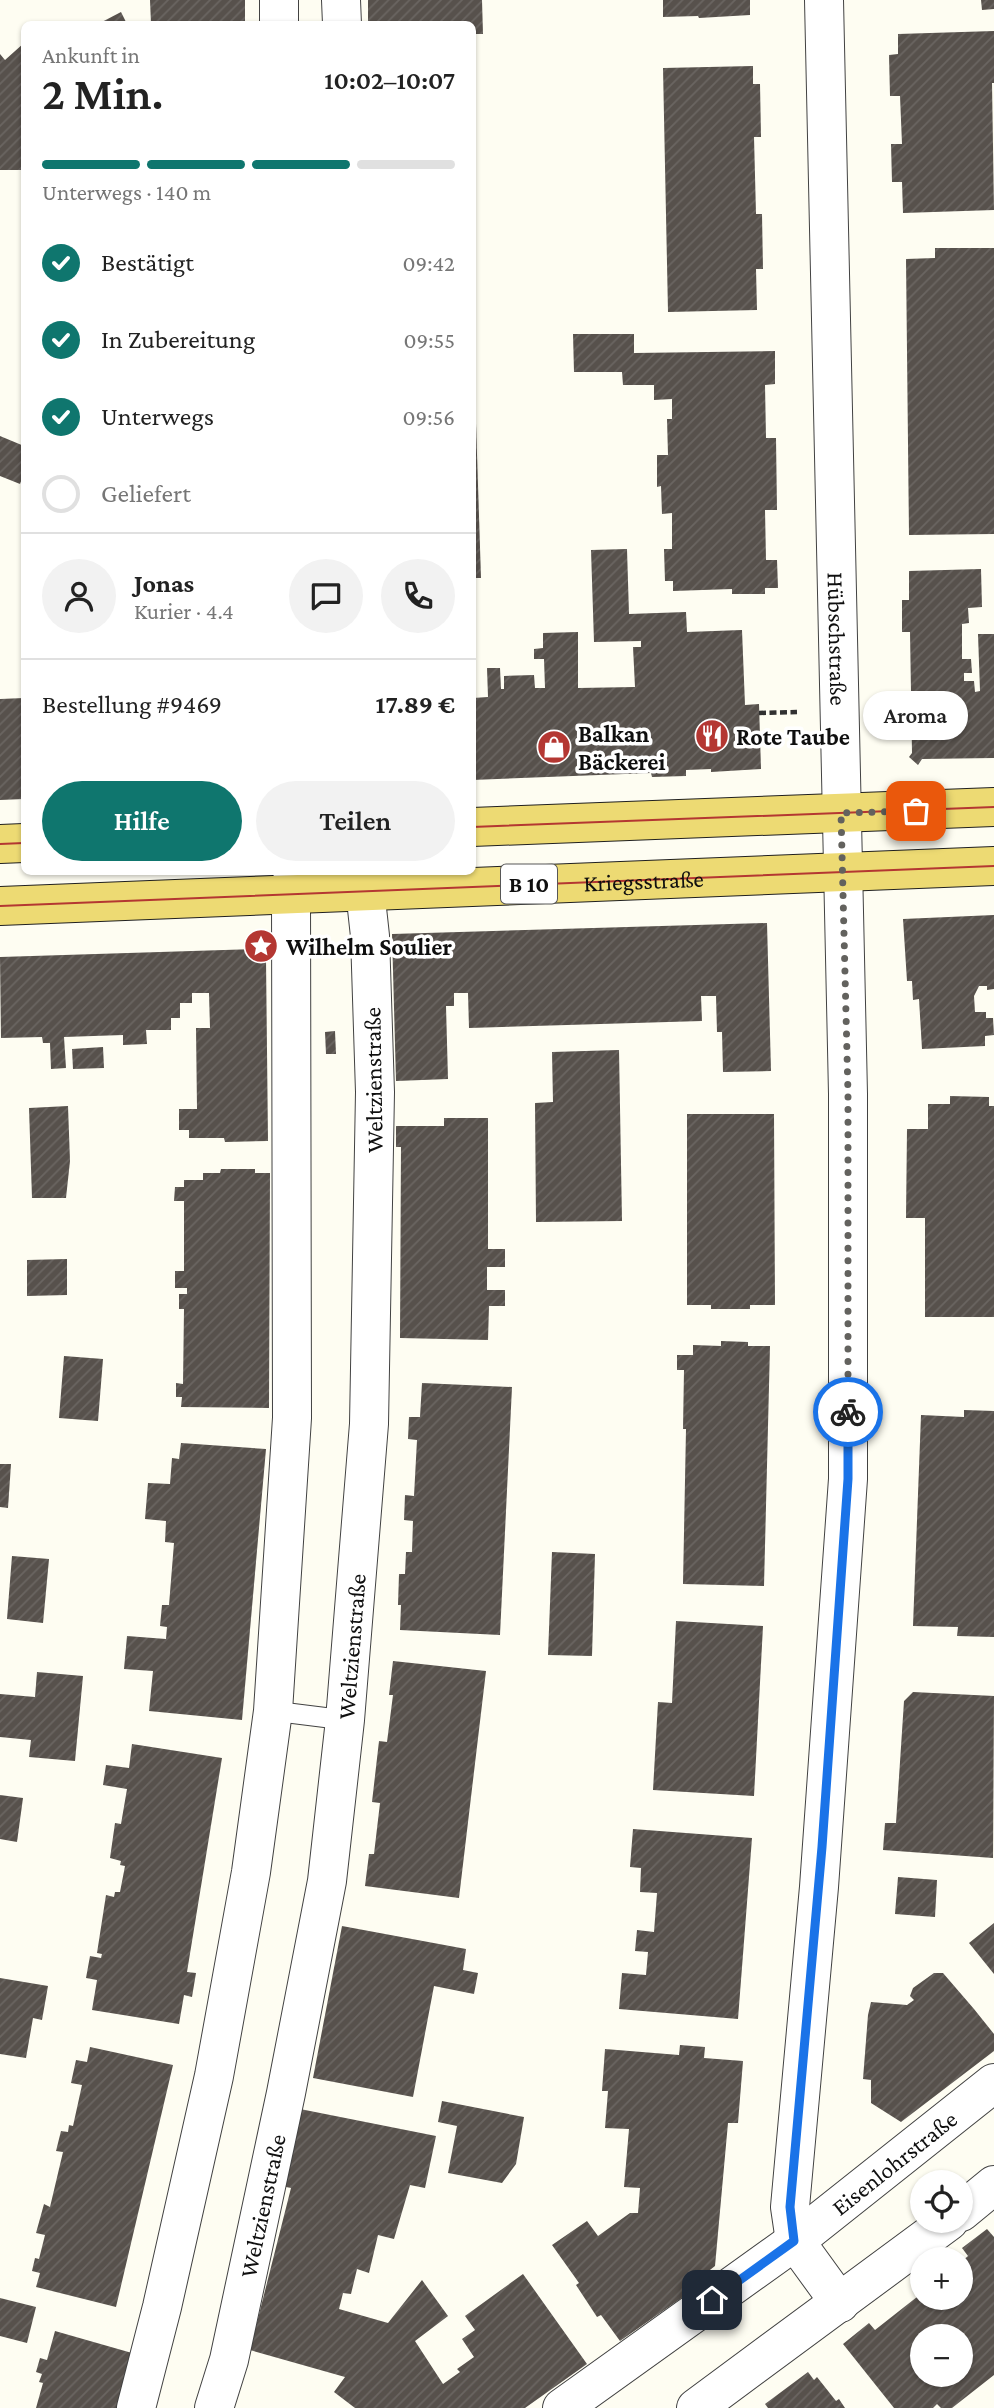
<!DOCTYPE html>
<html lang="de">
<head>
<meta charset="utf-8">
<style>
  :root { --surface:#fff; --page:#f2f2f2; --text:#222; --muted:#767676; --line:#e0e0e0; --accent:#0f766e }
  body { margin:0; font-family:"Crimson Pro",serif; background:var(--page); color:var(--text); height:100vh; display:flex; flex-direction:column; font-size:26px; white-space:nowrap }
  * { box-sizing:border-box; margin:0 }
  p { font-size:23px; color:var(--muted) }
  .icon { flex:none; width:38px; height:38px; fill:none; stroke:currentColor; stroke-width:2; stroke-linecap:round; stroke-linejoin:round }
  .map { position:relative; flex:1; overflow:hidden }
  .side { position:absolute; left:21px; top:21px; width:455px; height:854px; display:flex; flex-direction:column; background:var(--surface); border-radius:10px; box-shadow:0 2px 5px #0004 }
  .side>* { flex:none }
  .tools { position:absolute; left:910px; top:2170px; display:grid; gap:14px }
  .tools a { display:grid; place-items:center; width:63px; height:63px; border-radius:50%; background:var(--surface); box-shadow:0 2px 5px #0004; font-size:35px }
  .pin { position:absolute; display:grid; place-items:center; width:60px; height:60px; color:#fff; margin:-30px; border-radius:14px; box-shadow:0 4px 10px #0006 }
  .courier { position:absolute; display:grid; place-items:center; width:70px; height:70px; margin:-35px; border:5px solid #1a73e8; border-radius:50%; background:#fff; color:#222; box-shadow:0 2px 9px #0007 }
  .bubble { position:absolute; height:49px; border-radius:24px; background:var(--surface); box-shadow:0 2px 5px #0004; font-size:23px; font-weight:600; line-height:49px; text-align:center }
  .headline em { font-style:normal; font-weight:600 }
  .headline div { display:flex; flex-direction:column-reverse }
  .headline { display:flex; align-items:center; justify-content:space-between; height:119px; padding:0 21px }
  h1 { font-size:46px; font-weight:600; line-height:52px }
  .bar { display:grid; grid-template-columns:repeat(4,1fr); gap:10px 7px; align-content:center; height:84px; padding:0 21px }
  .bar i { height:9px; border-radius:5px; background:var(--line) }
  .bar .current { background:var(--accent) }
  .bar p { grid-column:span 4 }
  .line { display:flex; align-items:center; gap:18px; padding:0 21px; border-top:2px solid var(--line) }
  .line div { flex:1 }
  .round { display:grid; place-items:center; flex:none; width:74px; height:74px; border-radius:37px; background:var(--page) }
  ol { padding:0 21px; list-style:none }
  li { display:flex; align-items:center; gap:21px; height:77px }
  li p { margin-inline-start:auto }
  li .icon { padding:7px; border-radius:50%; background:var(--accent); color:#fff; stroke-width:4 }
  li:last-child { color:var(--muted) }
  li i { width:38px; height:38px; border:4px solid var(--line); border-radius:50% }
  .action { display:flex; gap:14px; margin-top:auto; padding:14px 21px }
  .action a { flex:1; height:80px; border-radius:42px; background:var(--accent); color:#fff; font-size:28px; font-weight:600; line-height:80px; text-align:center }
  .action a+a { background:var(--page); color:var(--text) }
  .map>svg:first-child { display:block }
  .building { fill:url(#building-hatch); fill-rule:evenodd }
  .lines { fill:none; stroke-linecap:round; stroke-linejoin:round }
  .lane-casing { stroke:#424242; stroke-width:21 }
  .street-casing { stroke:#424242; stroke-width:40 }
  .primary-casing { stroke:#202020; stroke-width:40 }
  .path { stroke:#313131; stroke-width:4.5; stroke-dasharray:7 3.5; stroke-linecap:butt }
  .lane { stroke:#fff; stroke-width:19 }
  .street { stroke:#fff; stroke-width:38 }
  .primary { stroke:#edda73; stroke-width:38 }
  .tram { stroke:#b43732; stroke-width:2 }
  .done { stroke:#63625e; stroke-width:7; stroke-dasharray:0 12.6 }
  .route { stroke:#1a73e8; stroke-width:9 }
  .labels { text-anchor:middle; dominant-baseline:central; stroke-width:7; stroke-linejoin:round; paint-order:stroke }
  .shield { fill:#fff; stroke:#575757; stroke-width:2 }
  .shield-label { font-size:23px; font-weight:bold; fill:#0f0f0f }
  .street-label { font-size:24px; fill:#0f0f0f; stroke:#fff }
  .poi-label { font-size:24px; font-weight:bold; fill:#0f0f0f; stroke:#fff; text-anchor:start }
</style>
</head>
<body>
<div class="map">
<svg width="994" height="2408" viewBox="0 0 994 2408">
  <defs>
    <pattern id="building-hatch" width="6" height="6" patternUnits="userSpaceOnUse" patternTransform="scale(1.75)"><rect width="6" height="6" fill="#57514c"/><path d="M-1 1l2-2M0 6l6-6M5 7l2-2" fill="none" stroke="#6a6561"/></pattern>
  </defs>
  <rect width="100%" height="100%" fill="#fefdf2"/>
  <!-- building -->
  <g class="building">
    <polygon points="150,0 245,0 245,24 151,24"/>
    <polygon points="368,0 482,0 483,34 472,34 472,24 368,24"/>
    <polygon points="663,0 750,0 750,15 699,18 698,16 663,17"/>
    <polygon points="981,0 994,0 994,9 982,10"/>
    <polygon points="121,12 127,24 98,24"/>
    <polygon points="994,31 994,83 992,83 994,210 903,213 902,182 892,182 891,144 902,144 900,96 890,96 889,55 898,54 898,34"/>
    <polygon points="24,43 24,170 0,170 0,54 5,60"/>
    <polygon points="753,66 753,84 760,84 761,137 754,137 756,214 762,214 763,269 756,269 757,310 668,312 663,68"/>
    <polygon points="935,248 994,248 994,534 909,535 906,259 935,258"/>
    <polygon points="573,334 634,334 634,353 775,351 775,384 765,385 766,438 776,438 777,510 765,510 766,560 777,560 778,588 765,588 765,594 732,594 732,589 673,591 673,581 665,581 664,549 672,549 672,513 662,514 661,486 657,487 657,455 668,455 667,419 672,419 672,399 654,400 654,385 623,385 622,372 574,372"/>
    <polygon points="472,392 475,392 481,578 472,578"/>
    <polygon points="0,436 24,446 24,473 20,484 0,476"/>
    <polygon points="627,549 629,614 686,612 687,632 742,630 745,705 759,704 761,769 711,772 711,769 686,770 686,776 652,777 651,773 472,780 473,698 488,697 487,668 500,668 501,689 504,689 504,676 534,675 535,688 545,688 544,659 534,659 534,649 543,648 543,633 578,632 578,688 635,687 633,647 641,647 641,641 594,642 591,550"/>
    <polygon points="981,569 982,607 968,608 969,623 962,624 962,659 971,659 972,673 964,673 964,681 974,681 975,692 980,691 978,634 994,634 994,758 922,759 918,765 909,757 912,753 910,632 902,632 902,600 909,600 909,571"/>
    <polygon points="24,698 24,799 0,800 0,699"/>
    <polygon points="994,915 994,989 987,990 987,986 979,986 974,996 975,1012 986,1012 986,1018 993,1018 994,1035 985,1036 985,1046 922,1049 919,999 913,1000 912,981 907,981 903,919"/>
    <polygon points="767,923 771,1071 723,1072 722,1032 717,1032 716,996 701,996 702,1021 469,1028 468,993 454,993 454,1006 446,1006 448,1079 396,1081 392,934"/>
    <polygon points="257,949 266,959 268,1141 225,1142 224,1138 189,1138 189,1130 179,1130 179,1109 197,1109 196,1028 210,1028 209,993 192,993 192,1003 180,1003 180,1018 171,1018 171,1030 146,1030 147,1044 123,1045 123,1035 64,1037 66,1068 51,1069 50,1043 43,1043 42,1037 1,1038 0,957"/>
    <polygon points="335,1031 336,1054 326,1054 325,1032"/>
    <polygon points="103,1047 104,1068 73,1069 72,1049"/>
    <polygon points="619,1050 622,1221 536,1222 535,1103 553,1102 552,1052"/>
    <polygon points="950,1096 989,1097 989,1106 994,1106 994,1317 925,1317 925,1218 906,1218 907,1129 928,1129 928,1104 950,1104"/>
    <polygon points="68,1106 70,1161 66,1198 32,1198 29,1108"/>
    <polygon points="687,1114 774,1114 775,1305 750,1305 750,1309 711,1309 711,1305 687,1305"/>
    <polygon points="444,1118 488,1118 488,1249 505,1249 505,1267 487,1267 487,1290 505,1290 505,1306 489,1306 488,1340 400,1338 401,1147 396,1147 396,1126 444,1126"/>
    <polygon points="221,1169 255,1169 255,1173 270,1173 269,1408 181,1407 182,1397 176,1397 176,1383 183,1384 184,1309 179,1309 179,1294 187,1294 187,1288 175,1288 175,1271 184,1271 184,1201 174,1201 175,1187 184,1187 184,1180 203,1180 203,1173 220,1173"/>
    <polygon points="67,1259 67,1295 27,1296 27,1260"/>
    <polygon points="721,1341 748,1342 748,1346 770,1346 764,1586 683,1584 686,1429 683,1429 684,1370 677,1370 677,1355 693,1355 693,1345 721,1346"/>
    <polygon points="64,1356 103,1359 98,1421 59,1418"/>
    <polygon points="422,1383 512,1387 500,1635 400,1630 401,1605 398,1605 399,1574 405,1574 406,1552 412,1552 413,1521 404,1520 405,1495 414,1496 417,1440 408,1439 409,1417 420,1417"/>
    <polygon points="964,1410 994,1411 994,1637 957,1636 958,1627 913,1626 921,1415 964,1417"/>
    <polygon points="181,1443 266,1449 242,1720 149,1711 153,1671 124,1669 127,1636 166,1639 167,1627 160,1626 162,1605 169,1605 174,1543 165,1542 166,1521 145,1519 148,1483 170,1484 172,1458 179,1459"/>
    <polygon points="0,1464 11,1464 8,1508 0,1507"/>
    <polygon points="552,1552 595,1554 592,1656 548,1655"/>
    <polygon points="12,1556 49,1559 43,1623 7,1619"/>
    <polygon points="676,1621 763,1626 754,1796 653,1790 658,1702 672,1703"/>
    <polygon points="393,1661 486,1671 459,1898 365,1886 369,1854 374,1854 380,1803 372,1802 379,1741 387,1742 393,1695 389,1695"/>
    <polygon points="37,1672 83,1676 75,1761 29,1757 31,1740 0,1737 0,1694 35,1697"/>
    <polygon points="913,1692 994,1696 993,1858 883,1850 885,1823 896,1823 904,1701"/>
    <polygon points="132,1744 222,1758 187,1972 196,1973 192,1997 184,1995 179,2024 92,2010 97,1980 86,1978 90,1956 101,1958 102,1954 97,1953 106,1895 114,1897 115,1892 120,1892 125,1866 120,1865 121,1861 110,1858 115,1823 121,1824 127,1789 103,1785 106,1765 129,1768"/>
    <polygon points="0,1795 23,1798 17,1842 0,1839"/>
    <polygon points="633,1829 752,1838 738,2019 619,2009 622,1973 646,1975 648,1952 635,1951 637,1930 654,1932 657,1893 640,1892 641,1868 630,1867"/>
    <polygon points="898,1877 937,1880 935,1917 895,1914"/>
    <polygon points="994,1923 994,1974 969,1943"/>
    <polygon points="342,1926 466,1949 463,1970 478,1973 474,1994 434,1986 413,2097 313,2078"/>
    <polygon points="934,1973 943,1973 974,2009 994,2034 994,2051 901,2122 871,2103 871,2080 863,2079 868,2015 871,2002 907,2005 914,2000 910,1996 913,1988"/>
    <polygon points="0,1978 48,1986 42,2020 33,2018 26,2058 0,2054"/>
    <polygon points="680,2045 705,2047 704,2058 743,2061 738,2123 728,2123 715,2266 696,2281 700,2285 620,2341 601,2315 597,2317 576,2285 579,2283 552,2245 587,2221 598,2236 630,2213 638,2213 640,2188 624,2187 629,2129 605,2128 608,2091 602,2091 605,2049 679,2055"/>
    <polygon points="90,2047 173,2065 116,2307 36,2287 40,2273 32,2271 35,2258 39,2259 45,2235 36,2233 44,2204 50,2207 63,2152 56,2151 61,2131 68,2132 69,2125 73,2126 82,2085 71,2083 76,2060 87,2062"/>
    <polygon points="442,2101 524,2117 516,2164 502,2183 448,2173 457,2126 438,2122"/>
    <polygon points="300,2109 436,2136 425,2188 410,2185 394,2239 378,2235 369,2273 357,2269 351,2294 343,2293 339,2309 388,2323 422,2280 448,2316 415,2341 443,2384 460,2372 457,2369 474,2357 462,2339 475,2330 465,2316 523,2274 587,2364 525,2408 355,2408 334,2392 345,2377 250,2350 291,2188 281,2186"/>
    <path d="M987 2229 994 2237V2375L952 2408H941L937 2404 933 2408H894L843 2344 869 2323 875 2330 922 2293V2298H961V2262L968 2256 962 2248ZM922 2336H961V2375H922Z"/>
    <polygon points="0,2298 36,2307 27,2343 0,2336"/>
    <polygon points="55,2331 132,2353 117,2408 36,2408 43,2383 39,2382 42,2374 36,2372 40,2358 47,2360"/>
    <polygon points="808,2372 814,2380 817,2377 836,2401 839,2399 845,2408 768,2408 765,2404"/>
  </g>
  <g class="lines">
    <!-- lane casing -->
    <g class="lane-casing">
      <polyline id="lane" points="273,1711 345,1720"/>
    </g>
    <!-- street casing -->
    <g class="street-casing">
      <g id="street">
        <polyline points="279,0 279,24"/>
        <polyline points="341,0 342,24"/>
        <path id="s1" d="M824 0 848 1094V1479L819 1887 790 2207 795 2241 840 2303"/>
        <polyline points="961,2212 994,2185"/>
        <polyline points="136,2408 162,2307 214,2076 251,1872 273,1711 292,1418 291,894 293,872"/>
        <path id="s2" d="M214 2408 229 2360 286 2093 327 1881 345 1720 369 1424 375 1092 370 936 363 872"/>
        <path id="s3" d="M562 2408 795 2241 994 2083"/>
        <polyline points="696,2408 949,2221"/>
      </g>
    </g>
    <!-- primary casing -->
    <g class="primary-casing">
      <g id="primary">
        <polyline points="472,827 994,807"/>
        <polyline points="0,844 24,843"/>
        <path id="s4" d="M0 906 994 866"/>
      </g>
    </g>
    <!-- path -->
    <polyline class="path" points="759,713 797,712"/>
    <!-- lane -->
    <use href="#lane" class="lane"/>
    <!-- street -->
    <use href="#street" class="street"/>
    <!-- primary -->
    <use href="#primary" class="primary"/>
    <!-- tram -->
    <g class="tram">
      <polyline points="472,827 994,807"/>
      <polyline points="0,844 24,843"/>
      <polyline points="0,906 994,866"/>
    </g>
  </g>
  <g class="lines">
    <!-- done -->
    <polyline class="done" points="848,1412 848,1094 841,813 916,811"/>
    <!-- route -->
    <polyline class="route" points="712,2300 794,2241 790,2207 822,1847 848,1479 848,1412"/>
  </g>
  <!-- icons -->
  <defs>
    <g id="restaurant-disc" transform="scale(1.75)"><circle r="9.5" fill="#b43732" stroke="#fff"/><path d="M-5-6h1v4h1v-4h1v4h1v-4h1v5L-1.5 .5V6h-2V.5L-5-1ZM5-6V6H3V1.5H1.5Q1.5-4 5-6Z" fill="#fff"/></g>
    <g id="shop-disc" transform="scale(1.75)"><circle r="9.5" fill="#b43732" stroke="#fff"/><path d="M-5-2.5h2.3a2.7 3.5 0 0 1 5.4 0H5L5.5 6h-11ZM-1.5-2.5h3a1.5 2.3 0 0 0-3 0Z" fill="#fff"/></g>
    <g id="sight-disc" transform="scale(1.75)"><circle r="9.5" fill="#b43732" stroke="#fff"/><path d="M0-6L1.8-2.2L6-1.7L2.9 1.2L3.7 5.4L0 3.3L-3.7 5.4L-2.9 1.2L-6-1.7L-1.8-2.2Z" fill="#fff"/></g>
  </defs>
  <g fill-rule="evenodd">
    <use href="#restaurant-disc" x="712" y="736"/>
    <use href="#shop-disc" x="554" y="747"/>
    <use href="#sight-disc" x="261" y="946"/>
  </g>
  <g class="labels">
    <!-- shield labels -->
    <rect class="shield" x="501" y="864.5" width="56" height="39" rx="5"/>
    <g class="shield-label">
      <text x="529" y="884">B 10</text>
    </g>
    <!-- street labels -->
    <g class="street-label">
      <text stroke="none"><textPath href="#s1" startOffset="639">Hübschstraße</textPath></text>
      <text stroke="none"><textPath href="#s4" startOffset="644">Kriegsstraße</textPath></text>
      <text transform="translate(373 1080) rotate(-91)">Weltzienstraße</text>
      <text stroke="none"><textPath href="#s2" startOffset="775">Weltzienstraße</textPath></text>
      <text stroke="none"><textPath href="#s3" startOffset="413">Eisenlohrstraße</textPath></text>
      <text stroke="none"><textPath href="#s2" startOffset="208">Weltzienstraße</textPath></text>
    </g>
    <!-- poi labels -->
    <g class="poi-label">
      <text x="578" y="733">Balkan<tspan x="578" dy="28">Bäckerei</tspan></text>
      <text x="736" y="736">Rote Taube</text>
      <text x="286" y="946">Wilhelm Soulier</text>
    </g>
  </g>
</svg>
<div class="tools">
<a><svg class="icon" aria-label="locate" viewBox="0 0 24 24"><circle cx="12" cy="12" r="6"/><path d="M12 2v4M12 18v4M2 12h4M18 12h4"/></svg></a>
<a>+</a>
<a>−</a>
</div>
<div class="pin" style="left:916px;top:811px;background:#ea580c"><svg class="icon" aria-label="bag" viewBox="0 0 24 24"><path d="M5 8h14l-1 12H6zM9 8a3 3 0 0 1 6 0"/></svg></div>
<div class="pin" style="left:712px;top:2300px;background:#1f2937"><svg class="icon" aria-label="home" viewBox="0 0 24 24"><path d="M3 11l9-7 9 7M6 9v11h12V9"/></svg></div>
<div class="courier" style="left:848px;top:1412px"><svg class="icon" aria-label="bike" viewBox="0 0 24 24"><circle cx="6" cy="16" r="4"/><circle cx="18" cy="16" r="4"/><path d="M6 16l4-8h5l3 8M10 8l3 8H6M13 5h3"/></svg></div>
<div class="bubble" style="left:863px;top:691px;width:105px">Aroma</div>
<section class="side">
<div class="headline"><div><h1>2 Min.</h1><p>Ankunft in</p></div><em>10:02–10:07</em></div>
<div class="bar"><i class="current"></i><i class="current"></i><i class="current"></i><i></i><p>Unterwegs · 140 m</p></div>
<ol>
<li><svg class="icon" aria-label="check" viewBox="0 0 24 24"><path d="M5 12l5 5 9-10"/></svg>Bestätigt<p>09:42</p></li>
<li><svg class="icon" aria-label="check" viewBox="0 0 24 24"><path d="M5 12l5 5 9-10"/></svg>In Zubereitung<p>09:55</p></li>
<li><svg class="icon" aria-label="check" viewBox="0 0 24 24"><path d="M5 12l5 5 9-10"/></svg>Unterwegs<p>09:56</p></li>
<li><i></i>Geliefert</li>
</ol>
<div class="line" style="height:126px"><a class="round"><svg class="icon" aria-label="person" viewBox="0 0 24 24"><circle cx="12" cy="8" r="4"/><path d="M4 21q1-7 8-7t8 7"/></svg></a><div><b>Jonas</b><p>Kurier · 4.4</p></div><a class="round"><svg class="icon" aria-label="chat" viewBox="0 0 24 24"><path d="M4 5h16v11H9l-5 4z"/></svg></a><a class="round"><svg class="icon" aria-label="phone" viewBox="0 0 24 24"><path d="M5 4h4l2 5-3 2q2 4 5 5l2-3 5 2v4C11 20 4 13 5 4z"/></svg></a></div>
<div class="line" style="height:91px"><div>Bestellung #9469</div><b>17.89 €</b></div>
<div class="action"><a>Hilfe</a><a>Teilen</a></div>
</section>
</div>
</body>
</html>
